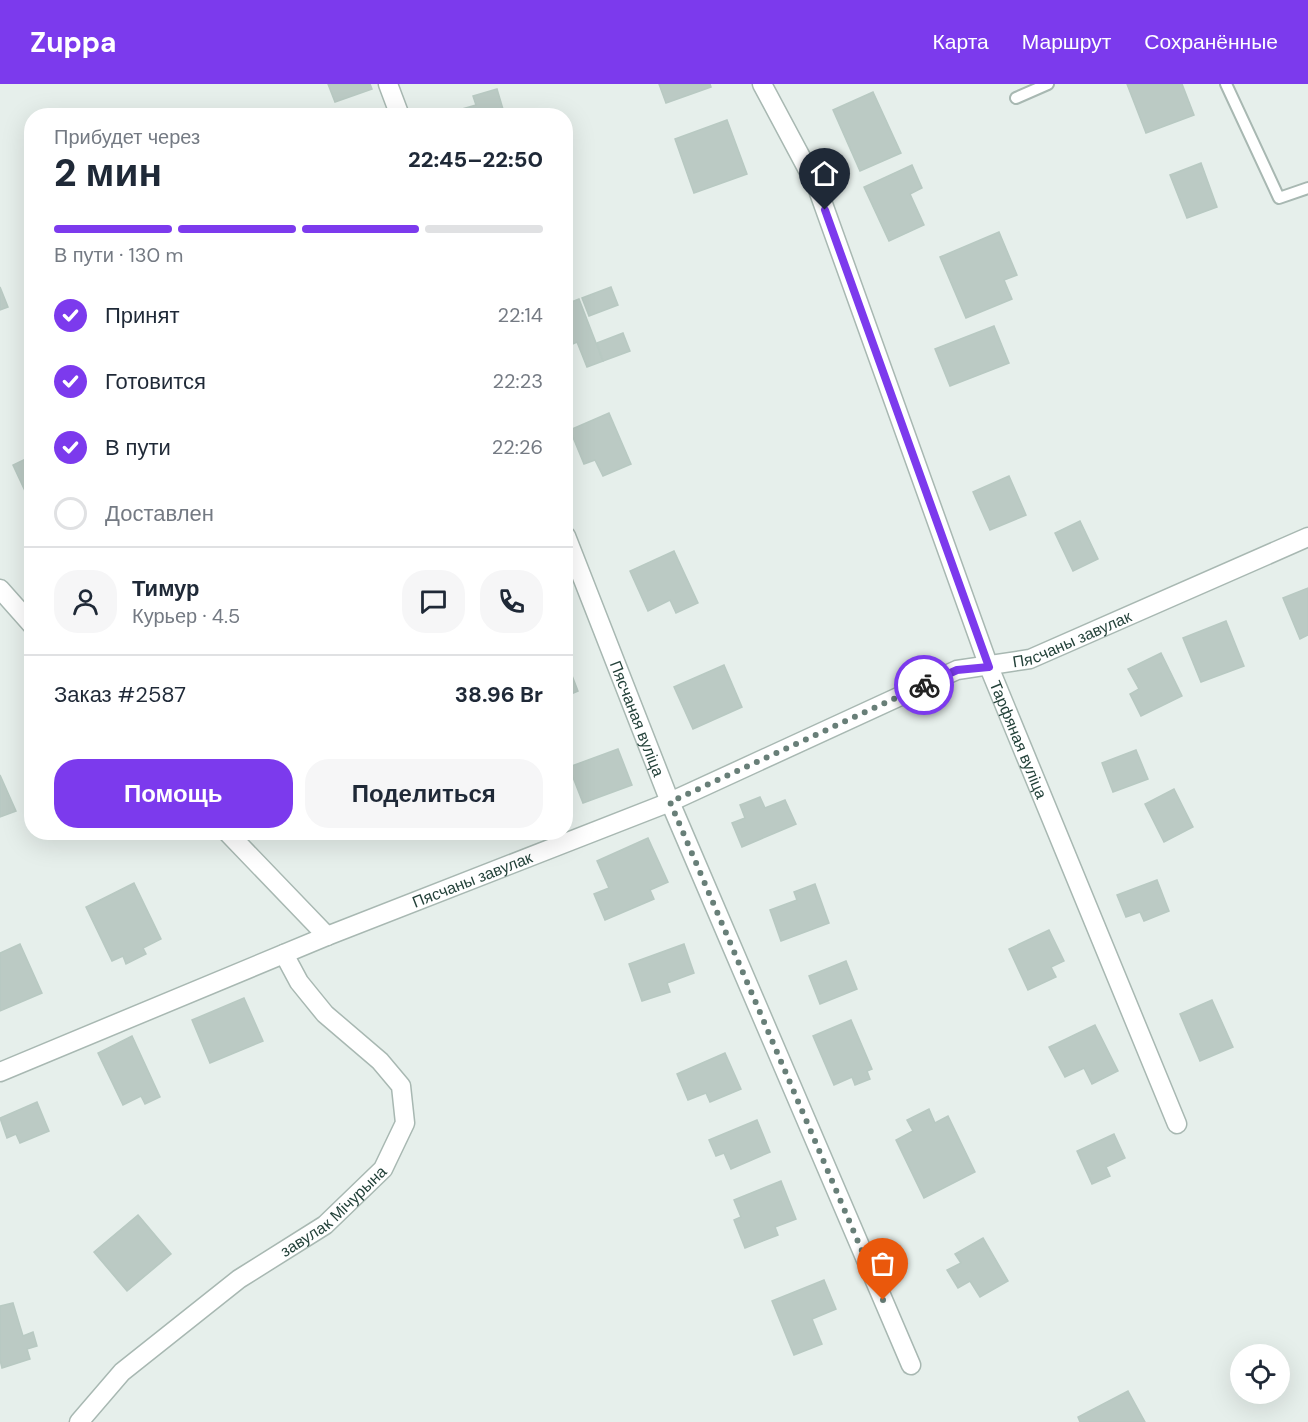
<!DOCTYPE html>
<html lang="ru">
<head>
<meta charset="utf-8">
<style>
  :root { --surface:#fff; --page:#f6f6f7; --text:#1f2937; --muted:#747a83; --line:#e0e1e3; --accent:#7c3aed }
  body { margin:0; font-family:"DM Sans",sans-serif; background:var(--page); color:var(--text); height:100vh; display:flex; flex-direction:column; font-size:22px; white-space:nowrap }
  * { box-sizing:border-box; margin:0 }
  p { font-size:20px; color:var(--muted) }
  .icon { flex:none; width:33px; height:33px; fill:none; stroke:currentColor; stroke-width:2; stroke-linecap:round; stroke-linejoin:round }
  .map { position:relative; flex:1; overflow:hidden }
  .side { position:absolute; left:24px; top:24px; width:549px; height:732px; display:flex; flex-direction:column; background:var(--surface); border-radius:24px; box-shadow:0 6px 24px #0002 }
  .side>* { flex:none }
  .tools { position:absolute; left:1230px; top:1260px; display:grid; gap:12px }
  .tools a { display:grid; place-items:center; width:60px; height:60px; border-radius:50%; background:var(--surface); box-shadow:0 6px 24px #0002; font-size:30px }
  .pin { position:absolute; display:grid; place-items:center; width:51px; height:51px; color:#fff; margin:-62px -26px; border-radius:50% 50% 50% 0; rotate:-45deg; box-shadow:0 0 6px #0007 }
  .pin .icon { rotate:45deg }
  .courier { position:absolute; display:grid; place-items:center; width:60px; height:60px; margin:-30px; border:4px solid #7c3aed; border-radius:50%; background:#fff; color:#222; box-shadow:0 2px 8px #0007 }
  .head em { font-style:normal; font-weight:800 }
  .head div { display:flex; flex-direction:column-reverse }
  .head { display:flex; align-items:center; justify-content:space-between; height:102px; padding:0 30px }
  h1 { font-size:39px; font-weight:800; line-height:45px }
  .bar { display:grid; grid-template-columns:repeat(4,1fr); gap:9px 6px; align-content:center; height:72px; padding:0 30px }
  .bar i { height:8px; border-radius:4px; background:var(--line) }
  .bar .on { background:var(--accent) }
  .bar p { grid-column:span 4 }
  .line { display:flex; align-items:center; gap:15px; padding:0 30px; border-top:2px solid var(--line) }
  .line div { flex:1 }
  .round { display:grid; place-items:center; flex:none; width:63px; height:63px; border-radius:24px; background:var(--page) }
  ol { padding:0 30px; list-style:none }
  li { display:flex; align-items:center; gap:18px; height:66px }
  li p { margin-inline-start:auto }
  li .icon { padding:6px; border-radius:50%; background:var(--accent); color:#fff; stroke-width:4 }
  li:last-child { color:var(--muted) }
  li i { width:33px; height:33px; border:3px solid var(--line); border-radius:50% }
  .primary-button { display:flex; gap:12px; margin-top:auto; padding:12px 30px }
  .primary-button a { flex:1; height:69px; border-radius:24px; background:var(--accent); color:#fff; font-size:24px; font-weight:800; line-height:69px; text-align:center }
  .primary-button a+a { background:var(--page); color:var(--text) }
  header { display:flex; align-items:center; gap:36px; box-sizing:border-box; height:84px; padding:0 30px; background:var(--accent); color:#fff }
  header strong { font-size:28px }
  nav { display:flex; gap:33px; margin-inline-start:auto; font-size:21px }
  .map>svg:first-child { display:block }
  .building { fill:#bbcac4; stroke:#b8c9c2; stroke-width:1.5 }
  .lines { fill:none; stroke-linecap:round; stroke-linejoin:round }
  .service-casing { stroke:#a8b8b2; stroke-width:14 }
  .minor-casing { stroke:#a8b8b2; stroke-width:21 }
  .service { stroke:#fff; stroke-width:10 }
  .minor { stroke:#fff; stroke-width:18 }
  .done { stroke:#687f78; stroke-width:6; stroke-dasharray:0 10.8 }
  .route { stroke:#7c3aed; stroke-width:8 }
  .labels { text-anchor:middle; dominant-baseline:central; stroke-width:4.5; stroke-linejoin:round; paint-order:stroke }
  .street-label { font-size:16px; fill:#24423a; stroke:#f7fbf9 }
</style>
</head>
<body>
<header>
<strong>Zuppa</strong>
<nav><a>Карта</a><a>Маршрут</a><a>Сохранённые</a></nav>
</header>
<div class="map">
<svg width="1308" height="1338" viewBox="0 0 1308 1338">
  <rect width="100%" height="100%" fill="#e6efeb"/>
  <!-- building -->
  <g class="building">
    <polygon points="328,0 370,0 372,5 335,18"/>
    <polygon points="659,0 710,0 711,3 666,19"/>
    <polygon points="1127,0 1182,0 1194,31 1146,49"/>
    <polygon points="497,5 505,32 449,32 448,29 476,21 473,12"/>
    <polygon points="873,8 901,69 860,87 833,26"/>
    <polygon points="727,36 747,90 694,109 675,55"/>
    <polygon points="1201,79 1217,123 1187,134 1170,91"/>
    <polygon points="912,81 922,104 910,110 924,141 889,157 864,103"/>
    <polygon points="999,148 1017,191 1004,196 1012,215 966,234 940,173"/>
    <polygon points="0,203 8,223 0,226"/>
    <polygon points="611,203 618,221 589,232 582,214"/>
    <polygon points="579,215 603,277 587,283 577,258 566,263 566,220"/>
    <polygon points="994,242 1009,279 950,302 935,265"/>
    <polygon points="623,249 630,267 603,277 597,259"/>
    <polygon points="609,329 631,380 603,392 595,376 584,380 570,346"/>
    <polygon points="32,372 32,422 13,381"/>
    <polygon points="1009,392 1026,431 990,446 973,408"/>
    <polygon points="1080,437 1098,475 1073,487 1055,449"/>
    <polygon points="674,467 698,519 676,529 670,516 648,527 630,487"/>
    <polygon points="1308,504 1308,551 1300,555 1283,514"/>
    <polygon points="1226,537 1244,582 1201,598 1183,554"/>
    <polygon points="1161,569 1182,612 1141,632 1130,610 1139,605 1128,585"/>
    <polygon points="566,576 578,607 566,612"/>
    <polygon points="724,581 742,623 693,645 674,603"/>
    <polygon points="618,665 632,701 583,719 569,683"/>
    <polygon points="1136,666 1148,695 1113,708 1102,679"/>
    <polygon points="0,691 16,727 0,733"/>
    <polygon points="1174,705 1193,743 1164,758 1145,720"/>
    <polygon points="760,713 765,724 785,716 796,740 742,763 732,739 745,734 740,721"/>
    <polygon points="648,754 668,798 650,806 654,815 605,836 594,810 609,804 597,777"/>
    <polygon points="1157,796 1169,827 1144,837 1140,828 1126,833 1117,811"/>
    <polygon points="134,799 161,855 143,864 146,870 126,880 123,872 112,877 86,823"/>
    <polygon points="815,800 829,839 781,857 770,826 797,816 794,808"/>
    <polygon points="1049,846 1064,877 1051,883 1056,893 1028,906 1009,865"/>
    <polygon points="20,860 42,909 0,927 0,869"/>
    <polygon points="684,860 694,889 667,899 670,908 642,917 629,880"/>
    <polygon points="846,877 857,905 820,920 809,892"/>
    <polygon points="244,914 263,957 210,979 192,936"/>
    <polygon points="1212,916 1233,963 1200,977 1180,930"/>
    <polygon points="851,936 872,985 867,987 870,995 855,1001 852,993 834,1001 813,952"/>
    <polygon points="1095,941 1118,987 1092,1000 1084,984 1065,993 1049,963"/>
    <polygon points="132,952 160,1013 145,1020 141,1012 123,1021 98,969"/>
    <polygon points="725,969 741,1005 710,1018 706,1009 688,1016 677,990"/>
    <polygon points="37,1018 49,1047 20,1059 16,1050 7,1054 0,1034"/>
    <polygon points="929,1025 935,1039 948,1032 975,1088 924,1114 896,1056 913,1047 907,1036"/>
    <polygon points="757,1036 770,1068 731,1085 724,1069 716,1072 709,1056"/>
    <polygon points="1114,1050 1125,1074 1106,1083 1110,1092 1092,1100 1077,1067"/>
    <polygon points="781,1097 796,1135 775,1143 778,1151 745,1164 734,1136 741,1133 734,1116"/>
    <polygon points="138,1131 171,1170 127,1207 94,1168"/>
    <polygon points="983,1154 1008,1197 980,1213 970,1197 958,1204 947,1186 961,1179 955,1170"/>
    <polygon points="824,1196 836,1225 812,1235 822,1260 794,1271 772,1217"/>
    <polygon points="13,1219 23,1252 33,1248 37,1262 27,1265 30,1275 2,1284 0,1276 0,1222"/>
    <polygon points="1128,1307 1145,1338 1080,1338 1078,1333"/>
  </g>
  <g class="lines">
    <!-- service casing -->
    <g class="service-casing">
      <g id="service">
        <polyline points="1226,0 1279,114 1308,104"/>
        <polyline points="1016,14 1048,0"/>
      </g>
    </g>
    <!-- minor casing -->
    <g class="minor-casing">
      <g id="minor">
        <polyline points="388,0 400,32"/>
        <path id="s1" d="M762 0 817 103 989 583 1177 1040"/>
        <path id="s2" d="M566 452 670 718 911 1281"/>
        <polyline points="0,505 32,541"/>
        <polyline points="227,748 327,852"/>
        <path id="s3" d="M0 988 327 852 670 718 957 586 1030 575 1308 453"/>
        <path id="s4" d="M79 1338 122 1288 239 1195 325 1141 383 1085 405 1039 401 1002 380 977 325 930 299 898 284 870"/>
      </g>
    </g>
    <!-- service -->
    <use href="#service" class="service"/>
    <!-- minor -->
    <use href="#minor" class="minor"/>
  </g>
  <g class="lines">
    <!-- done -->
    <polyline class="done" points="883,1216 670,718 924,601"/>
    <!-- route -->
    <polyline class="route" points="825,126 989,583 957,586 924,601"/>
  </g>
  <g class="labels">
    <!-- street labels -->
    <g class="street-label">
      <text stroke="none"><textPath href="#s3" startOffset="1158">Пясчаны завулак</textPath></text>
      <text stroke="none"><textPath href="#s2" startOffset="196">Пясчаная вуліца</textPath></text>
      <text stroke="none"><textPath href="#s1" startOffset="705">Тарфяная вуліца</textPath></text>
      <text stroke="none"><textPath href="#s3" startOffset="510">Пясчаны завулак</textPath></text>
      <text stroke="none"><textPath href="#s4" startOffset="332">завулак Мічурына</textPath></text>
    </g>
  </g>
</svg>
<div class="tools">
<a><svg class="icon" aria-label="locate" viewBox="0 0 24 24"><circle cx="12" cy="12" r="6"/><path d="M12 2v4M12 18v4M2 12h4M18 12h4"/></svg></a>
</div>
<div class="pin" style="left:883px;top:1216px;background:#ea580c"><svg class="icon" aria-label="bag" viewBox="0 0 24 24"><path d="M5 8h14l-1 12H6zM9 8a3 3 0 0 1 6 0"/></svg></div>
<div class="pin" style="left:825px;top:126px;background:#1f2937"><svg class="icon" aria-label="home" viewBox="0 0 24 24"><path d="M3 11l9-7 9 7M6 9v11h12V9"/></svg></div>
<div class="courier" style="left:924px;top:601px"><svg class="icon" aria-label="bike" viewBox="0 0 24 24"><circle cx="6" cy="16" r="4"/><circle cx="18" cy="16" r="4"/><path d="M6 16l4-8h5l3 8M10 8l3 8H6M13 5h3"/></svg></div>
<section class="side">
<div class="head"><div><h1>2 мин</h1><p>Прибудет через</p></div><em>22:45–22:50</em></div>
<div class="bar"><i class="on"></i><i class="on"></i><i class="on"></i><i></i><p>В пути · 130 m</p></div>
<ol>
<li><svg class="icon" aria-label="check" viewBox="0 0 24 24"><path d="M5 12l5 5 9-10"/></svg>Принят<p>22:14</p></li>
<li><svg class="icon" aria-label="check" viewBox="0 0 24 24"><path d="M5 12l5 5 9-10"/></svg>Готовится<p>22:23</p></li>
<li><svg class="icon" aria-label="check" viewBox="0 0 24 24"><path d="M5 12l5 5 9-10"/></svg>В пути<p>22:26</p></li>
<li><i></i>Доставлен</li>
</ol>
<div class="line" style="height:108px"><a class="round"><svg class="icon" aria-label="person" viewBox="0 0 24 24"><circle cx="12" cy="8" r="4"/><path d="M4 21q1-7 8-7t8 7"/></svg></a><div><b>Тимур</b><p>Курьер · 4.5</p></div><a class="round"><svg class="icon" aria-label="chat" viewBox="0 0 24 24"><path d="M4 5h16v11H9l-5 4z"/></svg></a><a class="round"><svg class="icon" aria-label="phone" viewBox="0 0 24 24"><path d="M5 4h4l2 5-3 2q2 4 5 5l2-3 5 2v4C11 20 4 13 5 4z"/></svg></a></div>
<div class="line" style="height:78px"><div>Заказ #2587</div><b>38.96 Br</b></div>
<div class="primary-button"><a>Помощь</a><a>Поделиться</a></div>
</section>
</div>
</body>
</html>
